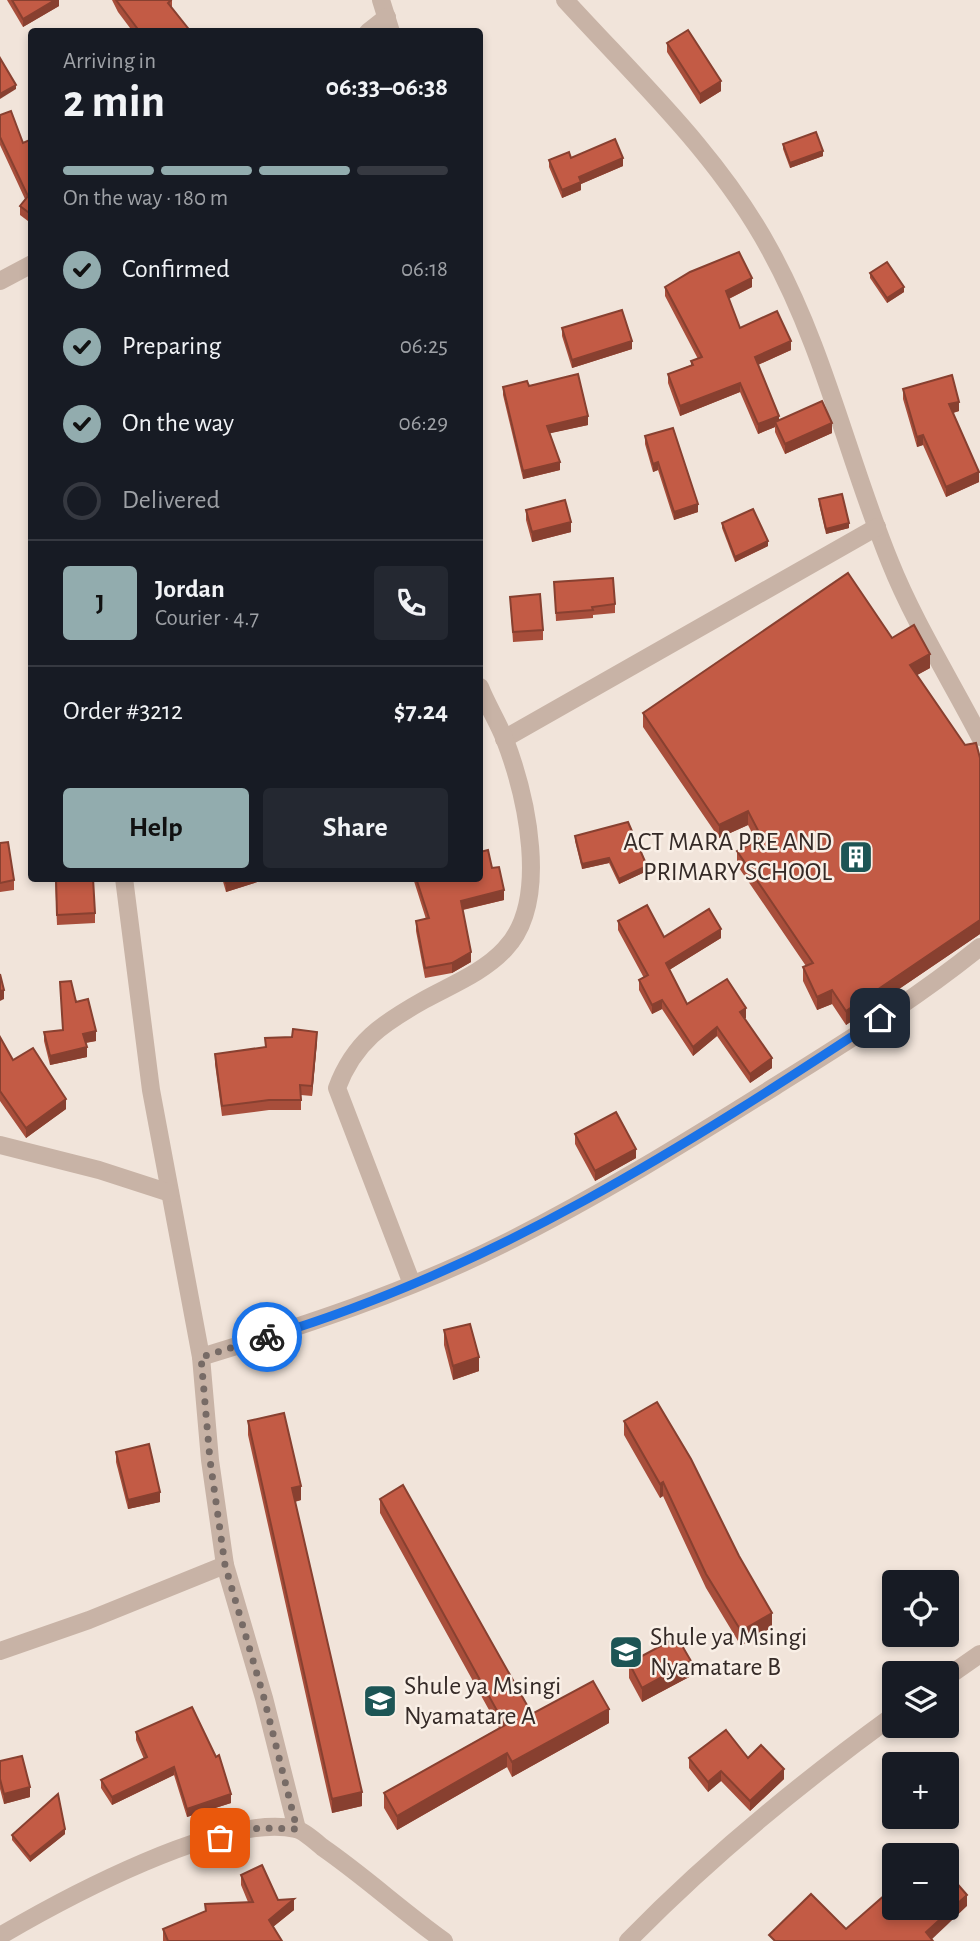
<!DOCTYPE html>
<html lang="en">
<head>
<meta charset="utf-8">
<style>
  :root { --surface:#171b24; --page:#242831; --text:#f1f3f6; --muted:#9ea1a6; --line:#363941; --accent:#92acae }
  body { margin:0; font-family:"Alegreya Sans",sans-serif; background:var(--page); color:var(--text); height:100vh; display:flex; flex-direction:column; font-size:26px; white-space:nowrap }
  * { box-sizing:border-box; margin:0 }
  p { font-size:23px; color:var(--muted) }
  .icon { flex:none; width:38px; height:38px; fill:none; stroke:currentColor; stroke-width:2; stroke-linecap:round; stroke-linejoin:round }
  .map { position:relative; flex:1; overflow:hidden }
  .drawer { position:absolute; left:28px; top:28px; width:455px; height:854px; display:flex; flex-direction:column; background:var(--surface); border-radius:7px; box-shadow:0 4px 10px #0003 }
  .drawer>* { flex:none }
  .buttons { position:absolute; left:882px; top:1570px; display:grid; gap:14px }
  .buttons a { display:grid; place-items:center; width:77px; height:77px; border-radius:7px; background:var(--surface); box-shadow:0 4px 10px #0003; font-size:35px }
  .pin { position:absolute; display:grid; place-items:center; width:60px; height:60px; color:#fff; margin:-30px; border-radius:14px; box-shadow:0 4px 10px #0006 }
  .courier { position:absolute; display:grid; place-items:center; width:70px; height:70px; margin:-35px; border:5px solid #1a73e8; border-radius:50%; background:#fff; color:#222; box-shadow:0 2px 9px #0007 }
  .summary em { font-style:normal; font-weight:700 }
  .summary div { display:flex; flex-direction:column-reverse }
  .summary { display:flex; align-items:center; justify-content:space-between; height:119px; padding:0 35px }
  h1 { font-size:46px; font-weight:700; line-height:52px }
  .bar { display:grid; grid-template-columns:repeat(4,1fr); gap:10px 7px; align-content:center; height:84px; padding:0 35px }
  .bar i { height:9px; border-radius:5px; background:var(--line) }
  .bar .selected { background:var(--accent) }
  .bar p { grid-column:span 4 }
  .line { display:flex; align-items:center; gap:18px; padding:0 35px; border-top:2px solid var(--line) }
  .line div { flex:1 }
  .round { display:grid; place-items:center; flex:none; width:74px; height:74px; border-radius:7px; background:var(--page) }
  ol { padding:0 35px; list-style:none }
  li { display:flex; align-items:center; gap:21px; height:77px }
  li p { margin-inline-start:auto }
  li .icon { padding:7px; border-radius:50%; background:var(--accent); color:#111; stroke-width:4 }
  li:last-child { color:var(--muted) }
  li i { width:38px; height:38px; border:4px solid var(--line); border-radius:50% }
  .action { display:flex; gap:14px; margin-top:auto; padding:14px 35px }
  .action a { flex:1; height:80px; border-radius:7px; background:var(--accent); color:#111; font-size:28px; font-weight:700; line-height:80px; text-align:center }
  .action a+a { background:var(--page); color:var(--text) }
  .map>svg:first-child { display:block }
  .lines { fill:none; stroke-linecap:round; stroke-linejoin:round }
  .street { stroke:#c8b3a6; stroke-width:18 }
  .wall { fill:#a84e3b }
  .shaded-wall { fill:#884030 }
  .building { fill:#c35b45; stroke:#884030; stroke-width:2 }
  .done { stroke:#776b66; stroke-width:7; stroke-dasharray:0 12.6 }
  .route { stroke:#1a73e8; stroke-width:9 }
  .labels { text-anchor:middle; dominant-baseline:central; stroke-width:5; stroke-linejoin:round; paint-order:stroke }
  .poi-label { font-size:26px; fill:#352a27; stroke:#f9efe6; text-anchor:start }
</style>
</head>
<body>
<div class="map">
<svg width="980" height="1941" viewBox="0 0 980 1941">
  <rect width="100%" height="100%" fill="#f1e4da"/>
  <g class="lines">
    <!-- street -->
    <g class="street">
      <polyline points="381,0 391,32"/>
      <path d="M565 0C637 79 719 155 770 250 824 348 848 459 890 562 914 622 950 679 980 737"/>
      <polyline points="368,32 387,17"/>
      <polyline points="0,281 32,264"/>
      <polyline points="504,739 877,527"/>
      <polyline points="124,878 151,1090 201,1357 210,1460 225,1565 264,1698 297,1829"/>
      <polyline points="0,1145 99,1170 170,1193"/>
      <path d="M412 1284 337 1088C354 1042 383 1023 424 1000 451 985 484 972 505 949 551 901 526 795 505 740 498 722 487 705 480 687"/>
      <path d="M201 1357C303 1326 407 1292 503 1244 597 1197 686 1142 774 1087 844 1043 916 999 980 947"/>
      <polyline points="0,1651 89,1620 225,1565"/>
      <polyline points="947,1677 980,1654"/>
      <path d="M0 1936C63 1899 223 1812 296 1829 304 1831 315 1841 322 1847 364 1876 402 1911 444 1941"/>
      <path d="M628 1941C710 1857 799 1784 894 1715"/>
    </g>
  </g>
  <!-- wall -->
  <g class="wall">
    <polygon points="7,0 59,0 59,6 23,27"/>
    <polygon points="112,0 172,0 172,8 191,32 133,32 118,12"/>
    <polygon points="667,43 721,91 700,104 667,52"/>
    <polygon points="0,115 23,143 32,139 32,224 20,215 20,206 25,199 0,145"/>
    <polygon points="783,144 823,156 790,168 783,149"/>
    <polygon points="571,158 623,166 581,184 581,190 562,198 549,167 549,160"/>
    <polygon points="870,273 904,292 887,303 870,278"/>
    <polygon points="665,287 752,287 729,299 740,328 791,350 758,365 779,420 832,433 785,454 775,432 775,427 758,434 740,392 680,416 668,383 668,374 691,365 691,361 698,359 665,296"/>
    <polygon points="562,328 632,349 572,368 562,336"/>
    <polygon points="529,386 588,425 550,433 560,470 523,479 503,395 503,387"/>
    <polygon points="903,389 959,411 953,413 979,482 946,497 923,445 917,447 903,399"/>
    <polygon points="645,436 698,512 674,520 658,470 653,472 645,444"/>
    <polygon points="819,499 849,528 826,534 819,504"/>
    <polygon points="526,510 571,532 532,542 526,520"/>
    <polygon points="722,523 768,546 735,562 722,528"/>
    <polygon points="554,582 615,604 615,613 593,615 593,618 556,621"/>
    <polygon points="510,597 543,630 543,640 513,642"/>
    <polygon points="892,638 930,668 917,675 965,745 980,758 980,934 846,1025 832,1004 817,1010 803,981 803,967 806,966 737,865 737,851 756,841 748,825 719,838 643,727 643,713"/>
    <polygon points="575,836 647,871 619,884 609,863 582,869 575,841"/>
    <polygon points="0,843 14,880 14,890 0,892"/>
    <polygon points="55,878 95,913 95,923 57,925"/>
    <polygon points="222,878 270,878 226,892"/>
    <polygon points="413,878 480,878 504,900 463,910 471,962 452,973 425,978 416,931 416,921 426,919"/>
    <polygon points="618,921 664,937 721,938 669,970 687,1004 746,1018 744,1019 772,1068 750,1083 717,1036 693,1056 662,1009 652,1014 639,990 639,980 644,978 618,930"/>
    <polygon points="76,1002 96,1041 86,1043 87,1057 50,1065 44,1041 44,1032 62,1030"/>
    <polygon points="0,1037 13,1060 66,1109 26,1138 0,1101"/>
    <polygon points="265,1038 317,1041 312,1096 301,1095 301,1110 269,1110 222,1116 215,1064 215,1054 265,1047"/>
    <polygon points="575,1134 636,1158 595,1181 575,1144"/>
    <polygon points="444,1330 479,1371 453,1380 444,1345"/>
    <polygon points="248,1421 301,1500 295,1502 362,1806 332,1813 248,1435"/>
    <polygon points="624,1421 772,1627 741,1646 706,1588 663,1496 660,1498 624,1435"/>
    <polygon points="116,1452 160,1502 128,1509 116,1462"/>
    <polygon points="380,1499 532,1714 609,1723 512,1777 507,1767 397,1830 384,1808 384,1793 499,1728 380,1513"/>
    <polygon points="629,1663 691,1676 642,1702 629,1678"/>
    <polygon points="136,1732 231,1803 187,1817 174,1775 112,1805 101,1788 101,1780 144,1759 136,1740"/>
    <polygon points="689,1758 748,1758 784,1779 750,1811 721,1781 708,1792 689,1768"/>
    <polygon points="0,1761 30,1797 4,1804 0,1789"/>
    <polygon points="65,1834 30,1862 12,1840 12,1835"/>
    <polygon points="241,1875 278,1900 294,1910 273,1927 282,1941 163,1941 163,1929 248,1902 241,1885"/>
  </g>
  <!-- shaded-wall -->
  <g class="shaded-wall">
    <polygon points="55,0 59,0 59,6 23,27 23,19"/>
    <polygon points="721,81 721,91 700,104 700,94"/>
    <polygon points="16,85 16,89 0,99 0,94"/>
    <polygon points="823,151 823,156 790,168 790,163"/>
    <polygon points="623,158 623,166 581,184 581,190 562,198 562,190 579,177"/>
    <polygon points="752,278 752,287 726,300 726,291"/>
    <polygon points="904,287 904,292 887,303 887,298"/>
    <polygon points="632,341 632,349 572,368 572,360"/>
    <polygon points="791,341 791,350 755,366 755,357"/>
    <polygon points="740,383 740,392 680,416 680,406"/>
    <polygon points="959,402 959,411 949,414 949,404"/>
    <polygon points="588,416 588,425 547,434 547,426"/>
    <polygon points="779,416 779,425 775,422 775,427 758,434 758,424"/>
    <polygon points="832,423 832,433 785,454 785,444"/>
    <polygon points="923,435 923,445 917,447 917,437"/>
    <polygon points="560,462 560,470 523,479 523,471"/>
    <polygon points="658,462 658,470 653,472 653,464"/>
    <polygon points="979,472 979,482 946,497 946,487"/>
    <polygon points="698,504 698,512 674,520 674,512"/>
    <polygon points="571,522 571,532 532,542 532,532"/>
    <polygon points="849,523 849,528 826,534 826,529"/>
    <polygon points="768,541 768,546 735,562 735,557"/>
    <polygon points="930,654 930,668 910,679 910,665"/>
    <polygon points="748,811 748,825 719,838 719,825"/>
    <polygon points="609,858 609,863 582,869 582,864"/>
    <polygon points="647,866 647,871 619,884 619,879"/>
    <polygon points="241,878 270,878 226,892 226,883"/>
    <polygon points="504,890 504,900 461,910 461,901"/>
    <polygon points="980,920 980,934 846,1025 846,1011"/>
    <polygon points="721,929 721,938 666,972 666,963"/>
    <polygon points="471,952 471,962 452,973 452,963"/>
    <polygon points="4,990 4,999 0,1001 0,991"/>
    <polygon points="832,990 832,1004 817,1010 817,997"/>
    <polygon points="662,1000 662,1009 652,1014 652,1005"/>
    <polygon points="746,1008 746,1018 740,1021 740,1012"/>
    <polygon points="717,1027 717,1036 693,1056 693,1047"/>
    <polygon points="96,1031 96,1041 83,1043 83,1034"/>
    <polygon points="317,1032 317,1041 312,1096 312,1086"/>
    <polygon points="87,1047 87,1057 50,1065 50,1056"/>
    <polygon points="772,1058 772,1068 750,1083 750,1074"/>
    <polygon points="66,1099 66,1109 26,1138 26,1128"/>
    <polygon points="636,1149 636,1158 595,1181 595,1171"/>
    <polygon points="479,1357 479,1371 453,1380 453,1366"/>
    <polygon points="663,1482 663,1496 660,1498 660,1484"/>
    <polygon points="301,1486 301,1500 292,1502 292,1488"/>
    <polygon points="160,1492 160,1502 128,1509 128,1500"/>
    <polygon points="772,1613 772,1627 741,1646 741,1631"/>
    <polygon points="691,1661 691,1676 642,1702 642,1688"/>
    <polygon points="609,1709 609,1723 512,1777 512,1762"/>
    <polygon points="507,1753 507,1767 397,1830 397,1816"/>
    <polygon points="174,1767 174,1775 112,1805 112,1797"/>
    <polygon points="784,1769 784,1779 750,1811 750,1801"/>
    <polygon points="721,1771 721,1781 708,1792 708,1782"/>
    <polygon points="30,1787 30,1797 4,1804 4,1794"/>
    <polygon points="362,1792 362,1806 332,1813 332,1799"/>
    <polygon points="231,1794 231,1803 187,1817 187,1809"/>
    <polygon points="65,1829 65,1834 30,1862 30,1857"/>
    <polygon points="967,1895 967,1906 930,1941 926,1932"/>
    <polygon points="294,1899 294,1910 269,1930 269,1920"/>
  </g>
  <!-- building -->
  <g class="building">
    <polygon points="12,0 55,0 23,19"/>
    <polygon points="116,0 171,0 168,3 191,32 140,32"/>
    <polygon points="688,30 721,81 700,94 667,43"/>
    <polygon points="0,58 16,85 0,94"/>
    <polygon points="11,111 23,143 32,139 32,215 20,206 28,196 0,137 0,115"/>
    <polygon points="816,132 823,151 790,163 783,144"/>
    <polygon points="615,139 623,158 579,177 581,182 562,190 549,160 569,152 571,158"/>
    <polygon points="739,252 752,278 726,291 740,328 777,311 791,341 755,357 779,416 758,424 740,383 680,406 668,374 693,365 691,361 702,357 665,287 690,272"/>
    <polygon points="887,262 904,287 887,298 870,273"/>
    <polygon points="622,310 632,341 572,360 562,328"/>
    <polygon points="578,374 588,416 547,426 560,462 523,471 503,387 527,381 529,386"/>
    <polygon points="952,375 959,402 949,404 979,472 946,487 923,435 917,437 903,389"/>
    <polygon points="822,401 832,423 785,444 775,422"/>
    <polygon points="673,428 698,504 674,512 658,462 653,464 645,436"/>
    <polygon points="842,494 849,523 826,529 819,499"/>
    <polygon points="565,500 571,522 532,532 526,510"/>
    <polygon points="753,509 768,541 735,557 722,523"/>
    <polygon points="848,573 892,638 914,625 930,654 910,665 965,745 976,743 980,758 980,920 846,1011 832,990 817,997 803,967 813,963 737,851 762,838 748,811 719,825 643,713"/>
    <polygon points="613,578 615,604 592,607 593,610 556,613 554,582"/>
    <polygon points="540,594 543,630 513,632 510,597"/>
    <polygon points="628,822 647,866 619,879 609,858 582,864 575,836"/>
    <polygon points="8,842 14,880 0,883 0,843"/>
    <polygon points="488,850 492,868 499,867 504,890 461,901 471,952 452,963 425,968 416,921 429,918 416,878 480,878 480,852"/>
    <polygon points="56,878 93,878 95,913 57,915"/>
    <polygon points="225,878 241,878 226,883"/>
    <polygon points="647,905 664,937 709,909 721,929 666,963 687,1004 727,979 746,1008 740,1012 772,1058 750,1074 717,1027 693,1047 662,1000 652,1005 639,980 648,975 618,921"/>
    <polygon points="0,974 4,990 0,991"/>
    <polygon points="71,981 76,1002 88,999 96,1031 83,1034 87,1047 50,1056 44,1032 63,1030 60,982"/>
    <polygon points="293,1029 317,1032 312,1086 300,1085 301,1100 269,1100 222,1106 215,1054 266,1047 265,1038 292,1037"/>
    <polygon points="0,1037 13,1060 33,1048 66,1099 26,1128 0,1091"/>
    <polygon points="616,1112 636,1149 595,1171 575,1134"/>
    <polygon points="470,1324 479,1357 453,1366 444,1330"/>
    <polygon points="657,1402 691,1459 739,1556 772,1613 741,1631 706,1574 663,1482 660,1484 624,1421"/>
    <polygon points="284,1413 301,1486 292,1488 362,1792 332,1799 248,1421"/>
    <polygon points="149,1444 160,1492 128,1500 116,1452"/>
    <polygon points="403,1485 532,1714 593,1681 609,1709 512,1762 507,1753 397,1816 384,1793 505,1725 380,1499"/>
    <polygon points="677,1637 691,1661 642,1688 629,1663"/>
    <polygon points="192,1707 216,1757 219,1755 231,1794 187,1809 174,1767 112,1797 101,1780 147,1757 136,1732"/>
    <polygon points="726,1730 748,1758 761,1745 784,1769 750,1801 721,1771 708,1782 689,1758"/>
    <polygon points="22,1756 30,1787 4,1794 0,1779 0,1761"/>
    <polygon points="58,1794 65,1829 30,1857 12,1835"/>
    <polygon points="262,1865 278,1900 294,1899 269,1920 282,1941 168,1941 163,1929 206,1911 205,1904 253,1902 241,1875"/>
    <polygon points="947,1872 967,1895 926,1932 933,1941 775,1941 769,1935 811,1894 846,1929 894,1887 894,1908 947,1908"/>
  </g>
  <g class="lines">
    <!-- done -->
    <polyline class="done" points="220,1838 259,1828 297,1829 264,1698 225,1565 210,1460 201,1357 267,1337"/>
    <!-- route -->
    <path class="route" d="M267 1337C489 1271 688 1145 880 1018"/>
  </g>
  <!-- icons -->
  <defs>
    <g id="building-square" transform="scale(1.75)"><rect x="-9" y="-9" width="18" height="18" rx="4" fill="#1d5555" stroke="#f9efe6"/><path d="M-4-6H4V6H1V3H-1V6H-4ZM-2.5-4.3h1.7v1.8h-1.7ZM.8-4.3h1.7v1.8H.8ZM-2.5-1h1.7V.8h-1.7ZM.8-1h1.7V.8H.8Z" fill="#fff"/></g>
    <g id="school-square" transform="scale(1.75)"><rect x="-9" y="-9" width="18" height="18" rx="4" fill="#1d5555" stroke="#f9efe6"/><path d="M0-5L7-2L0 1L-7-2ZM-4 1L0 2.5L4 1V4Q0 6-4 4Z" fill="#fff"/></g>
  </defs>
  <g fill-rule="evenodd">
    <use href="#building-square" x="856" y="857"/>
    <use href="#school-square" x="626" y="1652"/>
    <use href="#school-square" x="380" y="1701"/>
  </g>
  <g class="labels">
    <!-- poi labels -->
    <g class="poi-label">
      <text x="832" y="842" text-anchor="end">ACT MARA PRE AND<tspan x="832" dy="30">PRIMARY SCHOOL</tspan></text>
      <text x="650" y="1637">Shule ya Msingi<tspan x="650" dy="30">Nyamatare B</tspan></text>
      <text x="404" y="1686">Shule ya Msingi<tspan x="404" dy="30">Nyamatare A</tspan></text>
    </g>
  </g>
</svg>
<div class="buttons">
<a><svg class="icon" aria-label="locate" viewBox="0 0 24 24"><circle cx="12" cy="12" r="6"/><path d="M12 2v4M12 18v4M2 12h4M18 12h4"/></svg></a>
<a><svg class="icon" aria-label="layers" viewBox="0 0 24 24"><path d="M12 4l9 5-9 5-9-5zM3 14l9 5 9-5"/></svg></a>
<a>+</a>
<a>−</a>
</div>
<div class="pin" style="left:220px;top:1838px;background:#ea580c"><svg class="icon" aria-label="bag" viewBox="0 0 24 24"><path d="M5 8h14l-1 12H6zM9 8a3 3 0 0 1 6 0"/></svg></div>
<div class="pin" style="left:880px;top:1018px;background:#1f2937"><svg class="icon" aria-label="home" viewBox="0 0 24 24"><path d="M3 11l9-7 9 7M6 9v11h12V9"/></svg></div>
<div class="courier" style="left:267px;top:1337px"><svg class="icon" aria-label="bike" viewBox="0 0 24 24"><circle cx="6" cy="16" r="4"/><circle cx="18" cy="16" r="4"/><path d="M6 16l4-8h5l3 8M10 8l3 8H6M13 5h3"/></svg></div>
<section class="drawer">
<div class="summary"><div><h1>2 min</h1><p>Arriving in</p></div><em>06:33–06:38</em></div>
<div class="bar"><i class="selected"></i><i class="selected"></i><i class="selected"></i><i></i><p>On the way · 180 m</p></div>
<ol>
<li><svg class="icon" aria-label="check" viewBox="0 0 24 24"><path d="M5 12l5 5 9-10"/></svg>Confirmed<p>06:18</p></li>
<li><svg class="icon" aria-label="check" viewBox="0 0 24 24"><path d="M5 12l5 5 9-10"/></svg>Preparing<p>06:25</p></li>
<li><svg class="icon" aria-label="check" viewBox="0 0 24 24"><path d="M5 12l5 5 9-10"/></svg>On the way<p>06:29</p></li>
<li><i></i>Delivered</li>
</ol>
<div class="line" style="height:126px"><b class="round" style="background:var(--accent);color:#111">J</b><div><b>Jordan</b><p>Courier · 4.7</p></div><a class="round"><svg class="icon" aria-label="phone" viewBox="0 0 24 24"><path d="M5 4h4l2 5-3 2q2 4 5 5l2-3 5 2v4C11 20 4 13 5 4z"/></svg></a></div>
<div class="line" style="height:91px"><div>Order #3212</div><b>$7.24</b></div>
<div class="action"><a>Help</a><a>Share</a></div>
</section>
</div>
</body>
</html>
